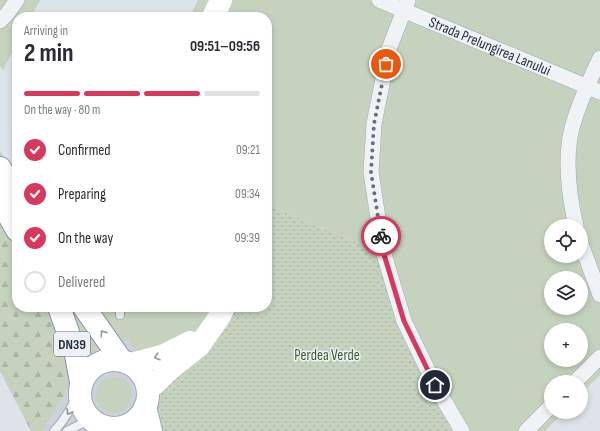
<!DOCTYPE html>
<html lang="en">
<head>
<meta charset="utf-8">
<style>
  :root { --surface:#fff; --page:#f7f7f7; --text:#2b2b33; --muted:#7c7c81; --line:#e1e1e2; --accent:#d8385d }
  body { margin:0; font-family:"Sofia Sans Condensed",sans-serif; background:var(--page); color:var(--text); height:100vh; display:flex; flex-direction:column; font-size:15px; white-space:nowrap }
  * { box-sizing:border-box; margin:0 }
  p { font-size:13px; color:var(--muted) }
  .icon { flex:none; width:22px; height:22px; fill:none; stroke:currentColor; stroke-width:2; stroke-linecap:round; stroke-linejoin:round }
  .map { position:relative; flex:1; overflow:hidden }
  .panel { position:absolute; left:12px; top:12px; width:260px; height:300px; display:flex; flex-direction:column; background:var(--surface); border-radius:16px; box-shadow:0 2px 6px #0003 }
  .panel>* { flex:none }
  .buttons { position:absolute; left:544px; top:219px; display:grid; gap:8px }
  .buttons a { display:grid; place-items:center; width:44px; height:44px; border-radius:50%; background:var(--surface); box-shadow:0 2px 6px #0003; font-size:20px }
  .pin { position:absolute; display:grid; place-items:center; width:34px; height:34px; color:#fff; margin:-17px; border:2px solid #fff; border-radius:50%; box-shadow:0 1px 4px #0007 }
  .courier { position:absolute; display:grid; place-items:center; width:40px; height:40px; margin:-20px; border:3px solid #d8385d; border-radius:50%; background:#fff; color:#222; box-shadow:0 1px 5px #0007 }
  .head em { font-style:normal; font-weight:700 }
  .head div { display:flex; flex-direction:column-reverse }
  .head { display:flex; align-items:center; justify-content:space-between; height:68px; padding:0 12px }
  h1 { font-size:26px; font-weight:700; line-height:30px }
  .bar { display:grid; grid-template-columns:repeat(4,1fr); gap:6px 4px; align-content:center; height:48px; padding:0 12px }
  .bar i { height:5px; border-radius:3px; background:var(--line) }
  .bar .selected { background:var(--accent) }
  .bar p { grid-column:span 4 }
  ol { padding:0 12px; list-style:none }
  li { display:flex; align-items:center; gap:12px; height:44px }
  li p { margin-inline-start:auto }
  li .icon { padding:4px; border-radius:50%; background:var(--accent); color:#fff; stroke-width:4 }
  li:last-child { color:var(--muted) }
  li i { width:22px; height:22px; border:2px solid var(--line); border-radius:50% }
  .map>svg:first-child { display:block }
  .built { fill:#cbd2db }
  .green { fill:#c5d3be; fill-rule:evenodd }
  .forest { fill:url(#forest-firs) }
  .park { fill:url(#park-dots) }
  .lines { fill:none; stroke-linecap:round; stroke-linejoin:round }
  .service-casing { stroke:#a2aab2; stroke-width:10 }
  .minor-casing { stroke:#a2aab2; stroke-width:16 }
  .primary-casing { stroke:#9ca8b5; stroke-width:24 }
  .trunk-casing { stroke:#8491a0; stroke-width:24 }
  .service { stroke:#f0f3f6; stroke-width:8 }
  .minor { stroke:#f0f3f6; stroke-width:15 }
  .secondary { stroke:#fff; stroke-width:22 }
  .primary { stroke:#fff; stroke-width:22 }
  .trunk { stroke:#fff; stroke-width:22 }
  .oneway { stroke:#9298a0 }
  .oneway2 { stroke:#8b929b }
  .done { stroke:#666f7b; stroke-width:4; stroke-dasharray:0 7.2 }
  .route { stroke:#d8385d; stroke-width:5 }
  .labels { text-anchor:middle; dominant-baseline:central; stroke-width:3; stroke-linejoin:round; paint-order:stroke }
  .shield { fill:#edf1f6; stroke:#626b77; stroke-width:1 }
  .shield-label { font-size:14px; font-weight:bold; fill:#263140 }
  .street-label { font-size:15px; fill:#263140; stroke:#edf1f6 }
  .park-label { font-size:15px; fill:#3e5d32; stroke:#edf1f6 }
</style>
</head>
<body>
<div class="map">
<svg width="600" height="431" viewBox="0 0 600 431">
  <defs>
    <pattern id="forest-firs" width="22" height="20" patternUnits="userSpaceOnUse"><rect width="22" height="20" fill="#c5d3be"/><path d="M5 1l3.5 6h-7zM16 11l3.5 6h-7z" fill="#a9b6a4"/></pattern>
    <pattern id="park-dots" width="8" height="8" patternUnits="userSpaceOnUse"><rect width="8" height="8" fill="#c5d3be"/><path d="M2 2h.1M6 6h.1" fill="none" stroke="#a9b6a4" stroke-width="1.8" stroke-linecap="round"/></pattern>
  </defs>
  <rect width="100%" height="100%" fill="#dde3e8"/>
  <!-- built -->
  <polygon class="built" points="131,340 157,397 156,403 164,431 42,431 76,376 97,349"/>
  <!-- green -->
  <g class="green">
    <polygon points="0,0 40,0 31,17 17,17 17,43 3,70 0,66"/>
    <path d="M198 0H600V375L581 394V382H551V412H564L545 431H452L427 387 396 322 376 250 267 205V17H190ZM551 226H581V256H551ZM551 278H581V308H551ZM551 330H581V360H551Z"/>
    <polygon points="52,307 236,307 227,326 217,340 157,397 130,340 97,349 76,376 47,312"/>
    <circle cx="114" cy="395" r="18"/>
  </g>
  <!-- forest -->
  <polygon class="forest" points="0,151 17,177 17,307 52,307 47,312 76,376 42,431 31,431 0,371"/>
  <!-- park -->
  <path class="park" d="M267 205 376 250 396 322 427 387 452 431H164C158 419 153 405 159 393L217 340 227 326 236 307H267Z"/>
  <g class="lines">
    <!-- service casing -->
    <g class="service-casing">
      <g id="service">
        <polyline points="120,315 120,307"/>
        <path d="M54 431C66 419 72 406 79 391"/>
        <polyline points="67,431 85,422 96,424"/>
      </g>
    </g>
    <!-- minor casing -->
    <g class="minor-casing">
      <g id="minor">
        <path id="s1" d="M379 0 600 92"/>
        <polyline points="408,0 389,49 374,124 371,172 383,251 404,321 435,385 462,431"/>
        <polyline points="0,21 7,14 17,0"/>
        <path d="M576 226C569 196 565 162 571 132 577 107 589 82 600 58"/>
        <polyline points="581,244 600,295"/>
        <polyline points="575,382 600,357"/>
        <polyline points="526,431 551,406"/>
      </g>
    </g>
    <!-- primary casing -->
    <g class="primary-casing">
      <g id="primary">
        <circle cx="114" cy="394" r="34"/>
        <polyline points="145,407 151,431"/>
      </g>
    </g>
    <!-- trunk casing -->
    <g class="trunk-casing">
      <g id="trunk">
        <polyline points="0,168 17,197"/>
        <polyline points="0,200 17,230"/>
        <polyline points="59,307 76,355 81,382"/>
        <polyline points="84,307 121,360"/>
      </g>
    </g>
    <!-- service -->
    <use href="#service" class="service"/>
    <!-- minor -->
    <use href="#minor" class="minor"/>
    <!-- secondary -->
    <g class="secondary">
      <polyline points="213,17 221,0"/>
      <polyline points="131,364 162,356 190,342"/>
      <polyline points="148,390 169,370 199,346 220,316 224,307"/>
    </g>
    <!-- primary -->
    <use href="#primary" class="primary"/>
    <!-- trunk -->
    <use href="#trunk" class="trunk"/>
  </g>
  <!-- one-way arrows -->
  <defs><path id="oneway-chevron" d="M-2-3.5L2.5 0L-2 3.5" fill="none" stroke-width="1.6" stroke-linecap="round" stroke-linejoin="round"/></defs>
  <g class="oneway">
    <use href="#oneway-chevron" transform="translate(103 333) rotate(-125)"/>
    <use href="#oneway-chevron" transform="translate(157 357) rotate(162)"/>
  </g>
  <use class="oneway2" href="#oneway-chevron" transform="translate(69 412) rotate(121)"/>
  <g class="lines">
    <!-- done -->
    <polyline class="done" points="381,236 371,172 374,124 386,64"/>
    <!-- route -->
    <polyline class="route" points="381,236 383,251 404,321 435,385"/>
  </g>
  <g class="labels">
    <!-- shield labels -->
    <rect class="shield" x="54" y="332" width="36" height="24" rx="3"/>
    <g class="shield-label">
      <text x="72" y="344">DN39</text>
    </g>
    <!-- street labels -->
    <g class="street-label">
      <text stroke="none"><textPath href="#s1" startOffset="120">Strada Prelungirea Lanului</textPath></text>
    </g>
    <!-- park labels -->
    <g class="park-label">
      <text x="327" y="355">Perdea Verde</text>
    </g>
  </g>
</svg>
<div class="buttons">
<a><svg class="icon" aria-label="locate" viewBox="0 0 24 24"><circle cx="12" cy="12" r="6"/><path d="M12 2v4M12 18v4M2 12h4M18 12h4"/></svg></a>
<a><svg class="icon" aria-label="layers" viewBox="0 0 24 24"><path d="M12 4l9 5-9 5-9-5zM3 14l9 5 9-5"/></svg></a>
<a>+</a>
<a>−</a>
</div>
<div class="pin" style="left:386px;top:64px;background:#ea580c"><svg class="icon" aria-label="bag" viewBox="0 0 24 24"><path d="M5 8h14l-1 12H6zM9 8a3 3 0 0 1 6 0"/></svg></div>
<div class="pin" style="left:435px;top:385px;background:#1f2937"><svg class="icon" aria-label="home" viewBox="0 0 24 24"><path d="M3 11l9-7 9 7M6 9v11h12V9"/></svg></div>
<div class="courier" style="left:381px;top:236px"><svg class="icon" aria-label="bike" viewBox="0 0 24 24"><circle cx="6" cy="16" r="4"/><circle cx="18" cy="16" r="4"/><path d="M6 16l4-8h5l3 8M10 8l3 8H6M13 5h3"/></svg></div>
<section class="panel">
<div class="head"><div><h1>2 min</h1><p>Arriving in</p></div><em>09:51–09:56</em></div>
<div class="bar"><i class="selected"></i><i class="selected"></i><i class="selected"></i><i></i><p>On the way · 80 m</p></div>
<ol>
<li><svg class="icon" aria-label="check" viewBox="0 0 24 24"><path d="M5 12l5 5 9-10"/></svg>Confirmed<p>09:21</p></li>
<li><svg class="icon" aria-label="check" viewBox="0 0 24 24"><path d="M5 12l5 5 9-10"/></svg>Preparing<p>09:34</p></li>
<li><svg class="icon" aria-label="check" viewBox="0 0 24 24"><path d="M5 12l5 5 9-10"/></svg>On the way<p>09:39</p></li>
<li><i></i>Delivered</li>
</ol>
</section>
</div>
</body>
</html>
